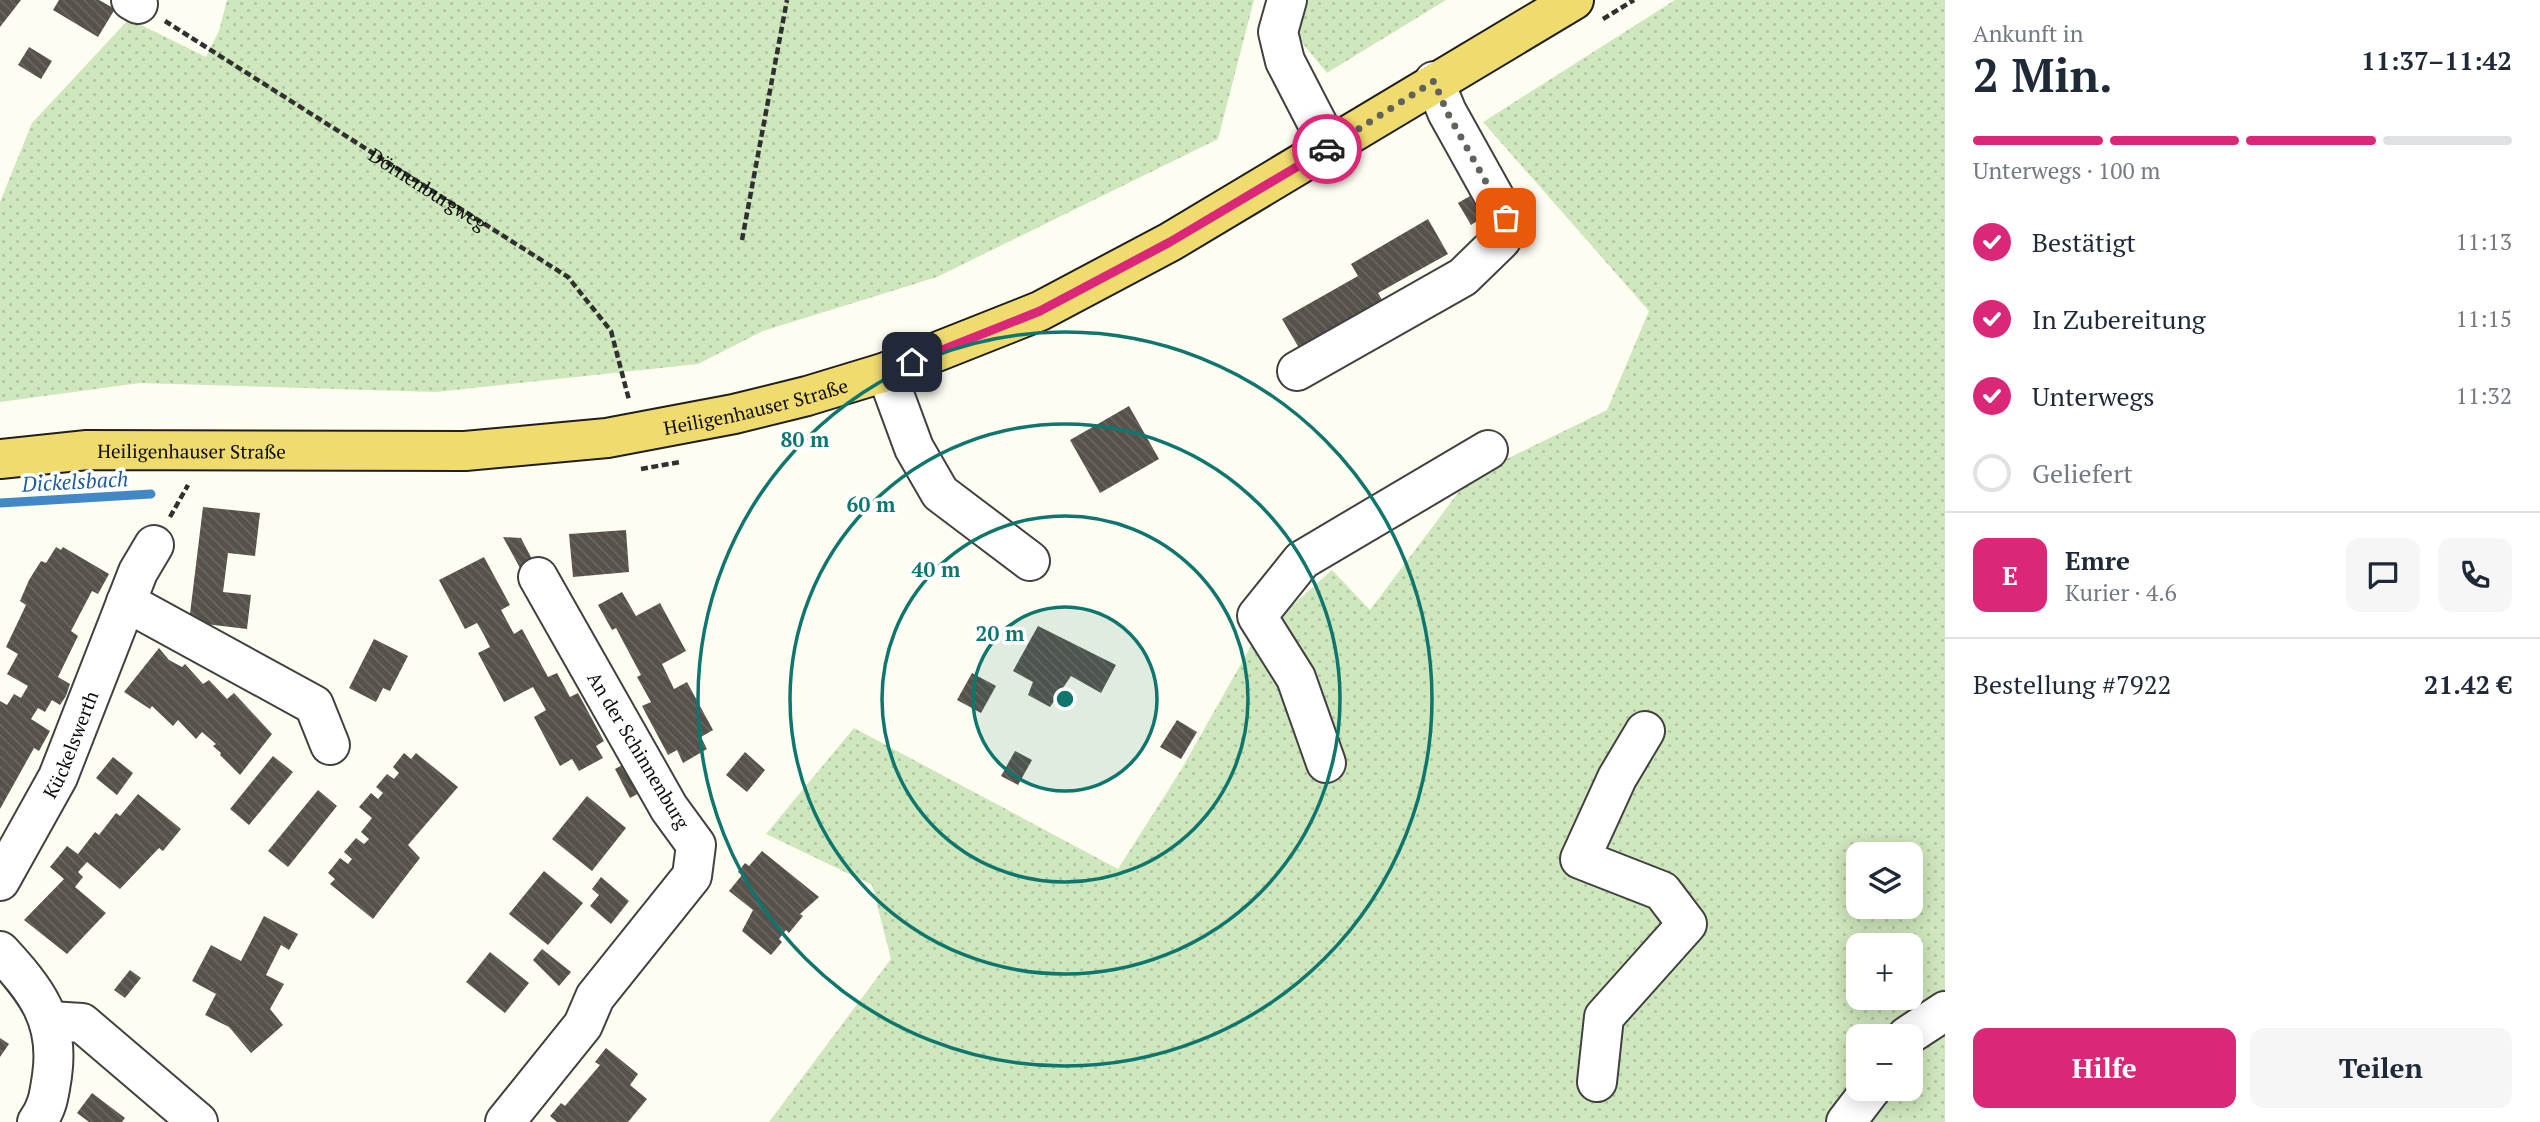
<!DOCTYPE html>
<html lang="de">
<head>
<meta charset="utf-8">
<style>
  :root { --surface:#fff; --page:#f6f6f7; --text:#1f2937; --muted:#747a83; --line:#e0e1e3; --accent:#db2777 }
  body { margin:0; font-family:"PT Serif",serif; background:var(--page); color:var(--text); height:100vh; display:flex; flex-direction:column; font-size:26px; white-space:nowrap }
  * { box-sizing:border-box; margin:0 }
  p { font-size:23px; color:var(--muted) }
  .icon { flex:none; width:38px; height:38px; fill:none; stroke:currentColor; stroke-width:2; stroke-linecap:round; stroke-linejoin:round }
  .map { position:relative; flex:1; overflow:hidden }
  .side { display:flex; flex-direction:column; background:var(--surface); width:595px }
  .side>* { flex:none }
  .fabs { position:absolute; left:1846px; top:842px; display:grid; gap:14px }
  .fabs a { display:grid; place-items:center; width:77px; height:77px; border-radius:14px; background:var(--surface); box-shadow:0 4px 18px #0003; font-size:35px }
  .pin { position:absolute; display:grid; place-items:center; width:60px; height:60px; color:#fff; margin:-30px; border-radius:14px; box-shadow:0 4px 10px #0006 }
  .courier { position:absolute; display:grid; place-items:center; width:70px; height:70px; margin:-35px; border:5px solid #db2777; border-radius:50%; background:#fff; color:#222; box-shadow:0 2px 9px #0007 }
  .headline em { font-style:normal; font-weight:600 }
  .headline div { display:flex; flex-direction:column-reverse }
  .headline { display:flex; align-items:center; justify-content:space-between; height:119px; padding:0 28px }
  h1 { font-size:46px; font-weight:600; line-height:52px }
  .bar { display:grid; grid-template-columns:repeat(4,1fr); gap:10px 7px; align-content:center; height:84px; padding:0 28px }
  .bar i { height:9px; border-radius:5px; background:var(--line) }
  .bar .active { background:var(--accent) }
  .bar p { grid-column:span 4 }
  .line { display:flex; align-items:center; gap:18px; padding:0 28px; border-top:2px solid var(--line) }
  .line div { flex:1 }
  .round { display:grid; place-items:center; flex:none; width:74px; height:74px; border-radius:14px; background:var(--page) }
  ol { padding:0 28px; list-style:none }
  li { display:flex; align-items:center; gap:21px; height:77px }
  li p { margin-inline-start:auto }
  li .icon { padding:7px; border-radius:50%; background:var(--accent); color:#fff; stroke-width:4 }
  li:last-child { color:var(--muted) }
  li i { width:38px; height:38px; border:4px solid var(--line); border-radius:50% }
  .action { display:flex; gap:14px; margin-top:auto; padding:14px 28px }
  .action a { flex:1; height:80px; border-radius:14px; background:var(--accent); color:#fff; font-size:28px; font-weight:600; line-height:80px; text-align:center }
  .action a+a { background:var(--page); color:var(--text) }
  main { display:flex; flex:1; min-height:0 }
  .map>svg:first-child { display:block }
  .grass { fill:url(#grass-dots); fill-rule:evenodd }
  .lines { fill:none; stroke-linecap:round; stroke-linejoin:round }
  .stream { stroke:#4388c6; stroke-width:9 }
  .building { fill:url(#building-back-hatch) }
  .minor-casing { stroke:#414141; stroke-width:42 }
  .major-casing { stroke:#1f1f1f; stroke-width:42 }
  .path { stroke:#303030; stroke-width:4.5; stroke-dasharray:7 3.5; stroke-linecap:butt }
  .minor { stroke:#fff; stroke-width:38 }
  .major { stroke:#f0db6f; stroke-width:38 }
  .done { stroke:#62625d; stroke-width:7; stroke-dasharray:0 12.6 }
  .route { stroke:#db2777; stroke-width:9 }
  .ring { fill:none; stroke:#0f766e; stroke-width:3.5 }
  .labels { text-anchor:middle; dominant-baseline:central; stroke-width:7; stroke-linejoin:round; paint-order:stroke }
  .street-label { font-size:19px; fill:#0e0e0e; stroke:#fff }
  .water-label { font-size:21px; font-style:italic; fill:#1e5b9a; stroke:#fff }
  .centre { fill:#0f766e; stroke:#fff; stroke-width:3.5 }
  .ring-label { font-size:21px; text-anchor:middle; font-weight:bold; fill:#0f766e; stroke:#fff; stroke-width:7; stroke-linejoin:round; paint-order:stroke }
</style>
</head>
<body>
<main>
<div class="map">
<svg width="1945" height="1122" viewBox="0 0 1945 1122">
  <defs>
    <pattern id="grass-dots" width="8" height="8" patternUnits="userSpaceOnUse" patternTransform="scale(1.75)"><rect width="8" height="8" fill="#cfe7bc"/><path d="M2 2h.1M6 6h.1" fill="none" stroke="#b1c5a0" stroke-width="1.8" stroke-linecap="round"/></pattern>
    <pattern id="building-back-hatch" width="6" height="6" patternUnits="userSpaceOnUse" patternTransform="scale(1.75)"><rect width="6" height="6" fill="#57514b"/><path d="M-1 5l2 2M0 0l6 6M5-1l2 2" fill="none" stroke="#6a6561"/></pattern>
  </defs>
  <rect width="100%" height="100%" fill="#fefdf1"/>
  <!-- grass -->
  <g class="grass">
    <polygon points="227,0 1254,0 1218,139 937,277 763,331 698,364 436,392 140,383 0,402 0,202 32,123 129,19 206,57 219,31"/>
    <polygon points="1304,0 1446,0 1327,73 1295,34"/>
    <path d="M1675 0H1945V1122H769L891 959 872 885 766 834 854 728 1118 869 1181 770 1255 639 1332 570 1370 610 1470 477 1607 410 1649 311 1483 122ZM1858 854H1911V906H1858ZM1858 945H1911V998H1858ZM1858 1036H1911V1088H1858Z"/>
  </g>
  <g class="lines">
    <!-- stream -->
    <polyline class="stream" points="0,503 151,494"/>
  </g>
  <!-- building -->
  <g class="building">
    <polygon points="0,0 21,0 0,27"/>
    <polygon points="59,0 99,0 115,9 98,37 53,10"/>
    <polygon points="29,47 52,61 41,79 18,65"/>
    <polygon points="1470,196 1482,218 1471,225 1458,203"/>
    <polygon points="1428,219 1448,254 1378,293 1385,305 1302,353 1282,319 1358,276 1351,264"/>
    <polygon points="1129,406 1159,459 1100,493 1070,440"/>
    <polygon points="203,507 260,513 255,556 228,553 223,592 251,595 247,629 189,622"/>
    <polygon points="626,530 629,572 573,577 569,534"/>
    <polygon points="503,537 521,538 533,561 520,568"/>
    <polygon points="56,547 61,550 63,547 109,574 98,594 92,591 71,631 78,636 58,677 70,684 66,696 60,705 52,700 45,712 38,708 31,719 50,731 39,751 34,748 0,809 0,701 7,705 14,694 21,698 28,686 7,674 18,654 6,647 26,605 20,601 29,580 41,561 46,563"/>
    <polygon points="484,557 510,605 501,610 514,634 522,629 548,677 557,673 570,697 578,693 604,741 596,746 603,758 579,771 572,759 560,766 534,717 546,710 533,687 504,702 478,653 490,647 484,635 477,623 465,629 439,580"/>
    <polygon points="622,592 636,616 660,603 686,651 662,664 674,689 687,682 713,730 701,737 707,749 683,763 677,750 668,755 642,706 651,702 637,677 641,675 616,628 612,630 598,605"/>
    <polygon points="1038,626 1116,665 1101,693 1071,676 1050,707 1028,695 1033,682 1013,671"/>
    <polygon points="374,639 408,656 390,691 383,688 376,702 349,688"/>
    <polygon points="159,648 169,660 182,667 185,664 203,684 209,680 227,699 234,693 272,734 240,775 220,755 221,753 213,746 216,744 202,732 196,739 178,720 173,726 152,706 150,709 124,692"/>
    <polygon points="972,673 996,686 981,713 957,700"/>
    <polygon points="1177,720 1197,732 1181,759 1160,747"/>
    <polygon points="1015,751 1032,760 1018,785 1001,776"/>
    <polygon points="745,752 765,770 747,792 726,775"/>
    <polygon points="404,753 411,759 416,753 458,787 408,845 420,858 373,919 330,884 335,879 328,873 340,858 348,864 352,859 344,852 356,838 364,844 369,839 361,832 372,818 359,807 371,793 378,799 383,793 376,787 387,774 394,779 399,773 393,767"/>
    <polygon points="273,756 293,772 249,825 230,809"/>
    <polygon points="113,757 133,773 117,795 96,778"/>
    <polygon points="628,762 643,791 630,798 615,769"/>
    <polygon points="318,790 337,806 288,867 268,851"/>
    <polygon points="138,794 181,829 163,851 159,848 120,889 87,862 78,872 83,877 75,887 106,913 67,954 24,920 64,879 50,867 67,846 78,854 95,832 99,835 116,813 120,816"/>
    <polygon points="587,796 626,828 592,871 552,839"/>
    <polygon points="762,851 819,897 800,914 803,916 789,933 786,930 779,939 782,942 771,955 742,931 753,910 729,891 742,875 738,872 745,863 749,866"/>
    <polygon points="544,871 583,903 548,945 509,914"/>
    <polygon points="601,877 629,901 611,924 590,906 599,895 592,889"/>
    <polygon points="264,916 298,934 289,950 281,945 266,975 284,984 270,1009 283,1025 251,1053 229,1027 205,1015 216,994 192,981 211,945 241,961"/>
    <polygon points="542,949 571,972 559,986 533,960"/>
    <polygon points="490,952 529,983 505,1013 466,982"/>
    <polygon points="130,970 141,978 125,998 114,990"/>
    <polygon points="0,1038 9,1044 0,1057"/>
    <polygon points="606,1048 638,1074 630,1085 647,1099 628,1122 557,1122 550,1116 561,1103 565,1106 600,1065 595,1062"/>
    <polygon points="92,1093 125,1118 122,1122 89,1122 77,1113"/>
  </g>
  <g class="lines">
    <!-- minor casing -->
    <g class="minor-casing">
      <g id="minor">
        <polyline points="131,0 138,4"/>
        <polyline points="1287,0 1278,32 1285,61 1330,148"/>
        <polyline points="1297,371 1463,277 1501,240 1506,218 1447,112 1434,81"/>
        <polyline points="886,372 914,448 940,493 1030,561"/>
        <polyline points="126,602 314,705 330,745"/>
        <polyline points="1326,763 1296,678 1257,616 1302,560 1488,450"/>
        <path id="s2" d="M0 881 58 777 138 572 154 545"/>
        <path d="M0 951C36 990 60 1020 52 1076 49 1095 48 1107 37 1122"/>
        <polyline points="50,1021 82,1023 198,1122"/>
        <polyline points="1907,1036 1945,1011"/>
        <polyline points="1597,1082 1604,1017 1687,924 1662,891 1580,859 1617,778 1645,731"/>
        <polyline points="505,1122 583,1025 595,997 692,876 696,845 669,808 538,577"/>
        <polyline points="1846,1122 1872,1088"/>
      </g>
    </g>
    <!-- major casing -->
    <g class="major-casing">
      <g id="major">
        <path id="s3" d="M0 459 87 450 465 451 607 438 734 414 807 396 886 372 1040 311 1170 242 1574 0"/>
      </g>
    </g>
    <!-- path -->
    <g class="path">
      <polyline points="1603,19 1634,0"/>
      <path id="s1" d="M165 21 568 277 611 331 629 400"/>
      <polyline points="742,240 787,0"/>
      <polyline points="641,469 680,462"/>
      <polyline points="170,517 188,485"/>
    </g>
    <!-- minor -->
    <use href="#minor" class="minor"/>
    <!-- major -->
    <use href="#major" class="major"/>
  </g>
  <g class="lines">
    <!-- done -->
    <polyline class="done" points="1327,149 1434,81 1447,112 1506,218"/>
    <!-- route -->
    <polyline class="route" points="912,362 1040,311 1170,242 1327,149"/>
  </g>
  <!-- distance rings -->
  <circle cx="1065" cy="699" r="92" fill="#0f766e" fill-opacity=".12"/>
  <g class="ring">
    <circle cx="1065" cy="699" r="92"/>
    <circle cx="1065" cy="699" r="183"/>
    <circle cx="1065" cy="699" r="275"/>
    <circle cx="1065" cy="699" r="367"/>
  </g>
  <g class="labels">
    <!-- street labels -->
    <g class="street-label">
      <text stroke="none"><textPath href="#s1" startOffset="312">Dörnenburgweg</textPath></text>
      <text stroke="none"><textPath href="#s3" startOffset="760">Heiligenhauser Straße</textPath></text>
      <text stroke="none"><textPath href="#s3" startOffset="192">Heiligenhauser Straße</textPath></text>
      <text stroke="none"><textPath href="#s2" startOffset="154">Kückelswerth</textPath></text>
      <text transform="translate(639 750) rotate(59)">An der Schinnenburg</text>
    </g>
    <!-- water labels -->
    <g class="water-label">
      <text transform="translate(75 481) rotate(-3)">Dickelsbach</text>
    </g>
  </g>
  <circle cx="1065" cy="699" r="10" class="centre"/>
  <g class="ring-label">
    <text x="805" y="447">80 m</text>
    <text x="871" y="512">60 m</text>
    <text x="936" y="577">40 m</text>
    <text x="1000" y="641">20 m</text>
  </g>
</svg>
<div class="fabs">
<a><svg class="icon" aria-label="layers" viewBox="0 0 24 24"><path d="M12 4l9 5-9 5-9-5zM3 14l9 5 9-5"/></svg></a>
<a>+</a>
<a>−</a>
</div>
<div class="pin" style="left:1506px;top:218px;background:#ea580c"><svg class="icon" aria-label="bag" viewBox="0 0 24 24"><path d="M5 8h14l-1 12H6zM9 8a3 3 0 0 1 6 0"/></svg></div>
<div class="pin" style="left:912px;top:362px;background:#1f2937"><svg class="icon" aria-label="home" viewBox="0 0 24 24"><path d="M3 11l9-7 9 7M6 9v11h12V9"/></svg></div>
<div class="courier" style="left:1327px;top:149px"><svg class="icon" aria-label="car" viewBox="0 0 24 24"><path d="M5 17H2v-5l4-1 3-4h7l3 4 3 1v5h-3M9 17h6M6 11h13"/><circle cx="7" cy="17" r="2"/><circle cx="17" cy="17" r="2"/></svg></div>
</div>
<section class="side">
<div class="headline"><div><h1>2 Min.</h1><p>Ankunft in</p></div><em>11:37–11:42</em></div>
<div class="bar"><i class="active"></i><i class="active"></i><i class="active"></i><i></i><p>Unterwegs · 100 m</p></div>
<ol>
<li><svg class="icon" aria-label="check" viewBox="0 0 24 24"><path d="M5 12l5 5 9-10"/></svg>Bestätigt<p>11:13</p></li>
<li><svg class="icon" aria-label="check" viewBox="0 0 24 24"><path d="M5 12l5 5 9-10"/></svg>In Zubereitung<p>11:15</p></li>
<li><svg class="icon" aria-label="check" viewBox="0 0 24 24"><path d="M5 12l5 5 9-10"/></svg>Unterwegs<p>11:32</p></li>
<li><i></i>Geliefert</li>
</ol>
<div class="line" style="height:126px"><b class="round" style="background:var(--accent);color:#fff">E</b><div><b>Emre</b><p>Kurier · 4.6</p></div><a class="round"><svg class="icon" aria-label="chat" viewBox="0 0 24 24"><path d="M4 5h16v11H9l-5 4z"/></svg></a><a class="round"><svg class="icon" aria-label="phone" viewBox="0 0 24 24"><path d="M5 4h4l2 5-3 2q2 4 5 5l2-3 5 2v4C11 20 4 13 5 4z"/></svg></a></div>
<div class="line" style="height:91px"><div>Bestellung #7922</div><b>21.42 €</b></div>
<div class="action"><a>Hilfe</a><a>Teilen</a></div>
</section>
</main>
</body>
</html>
